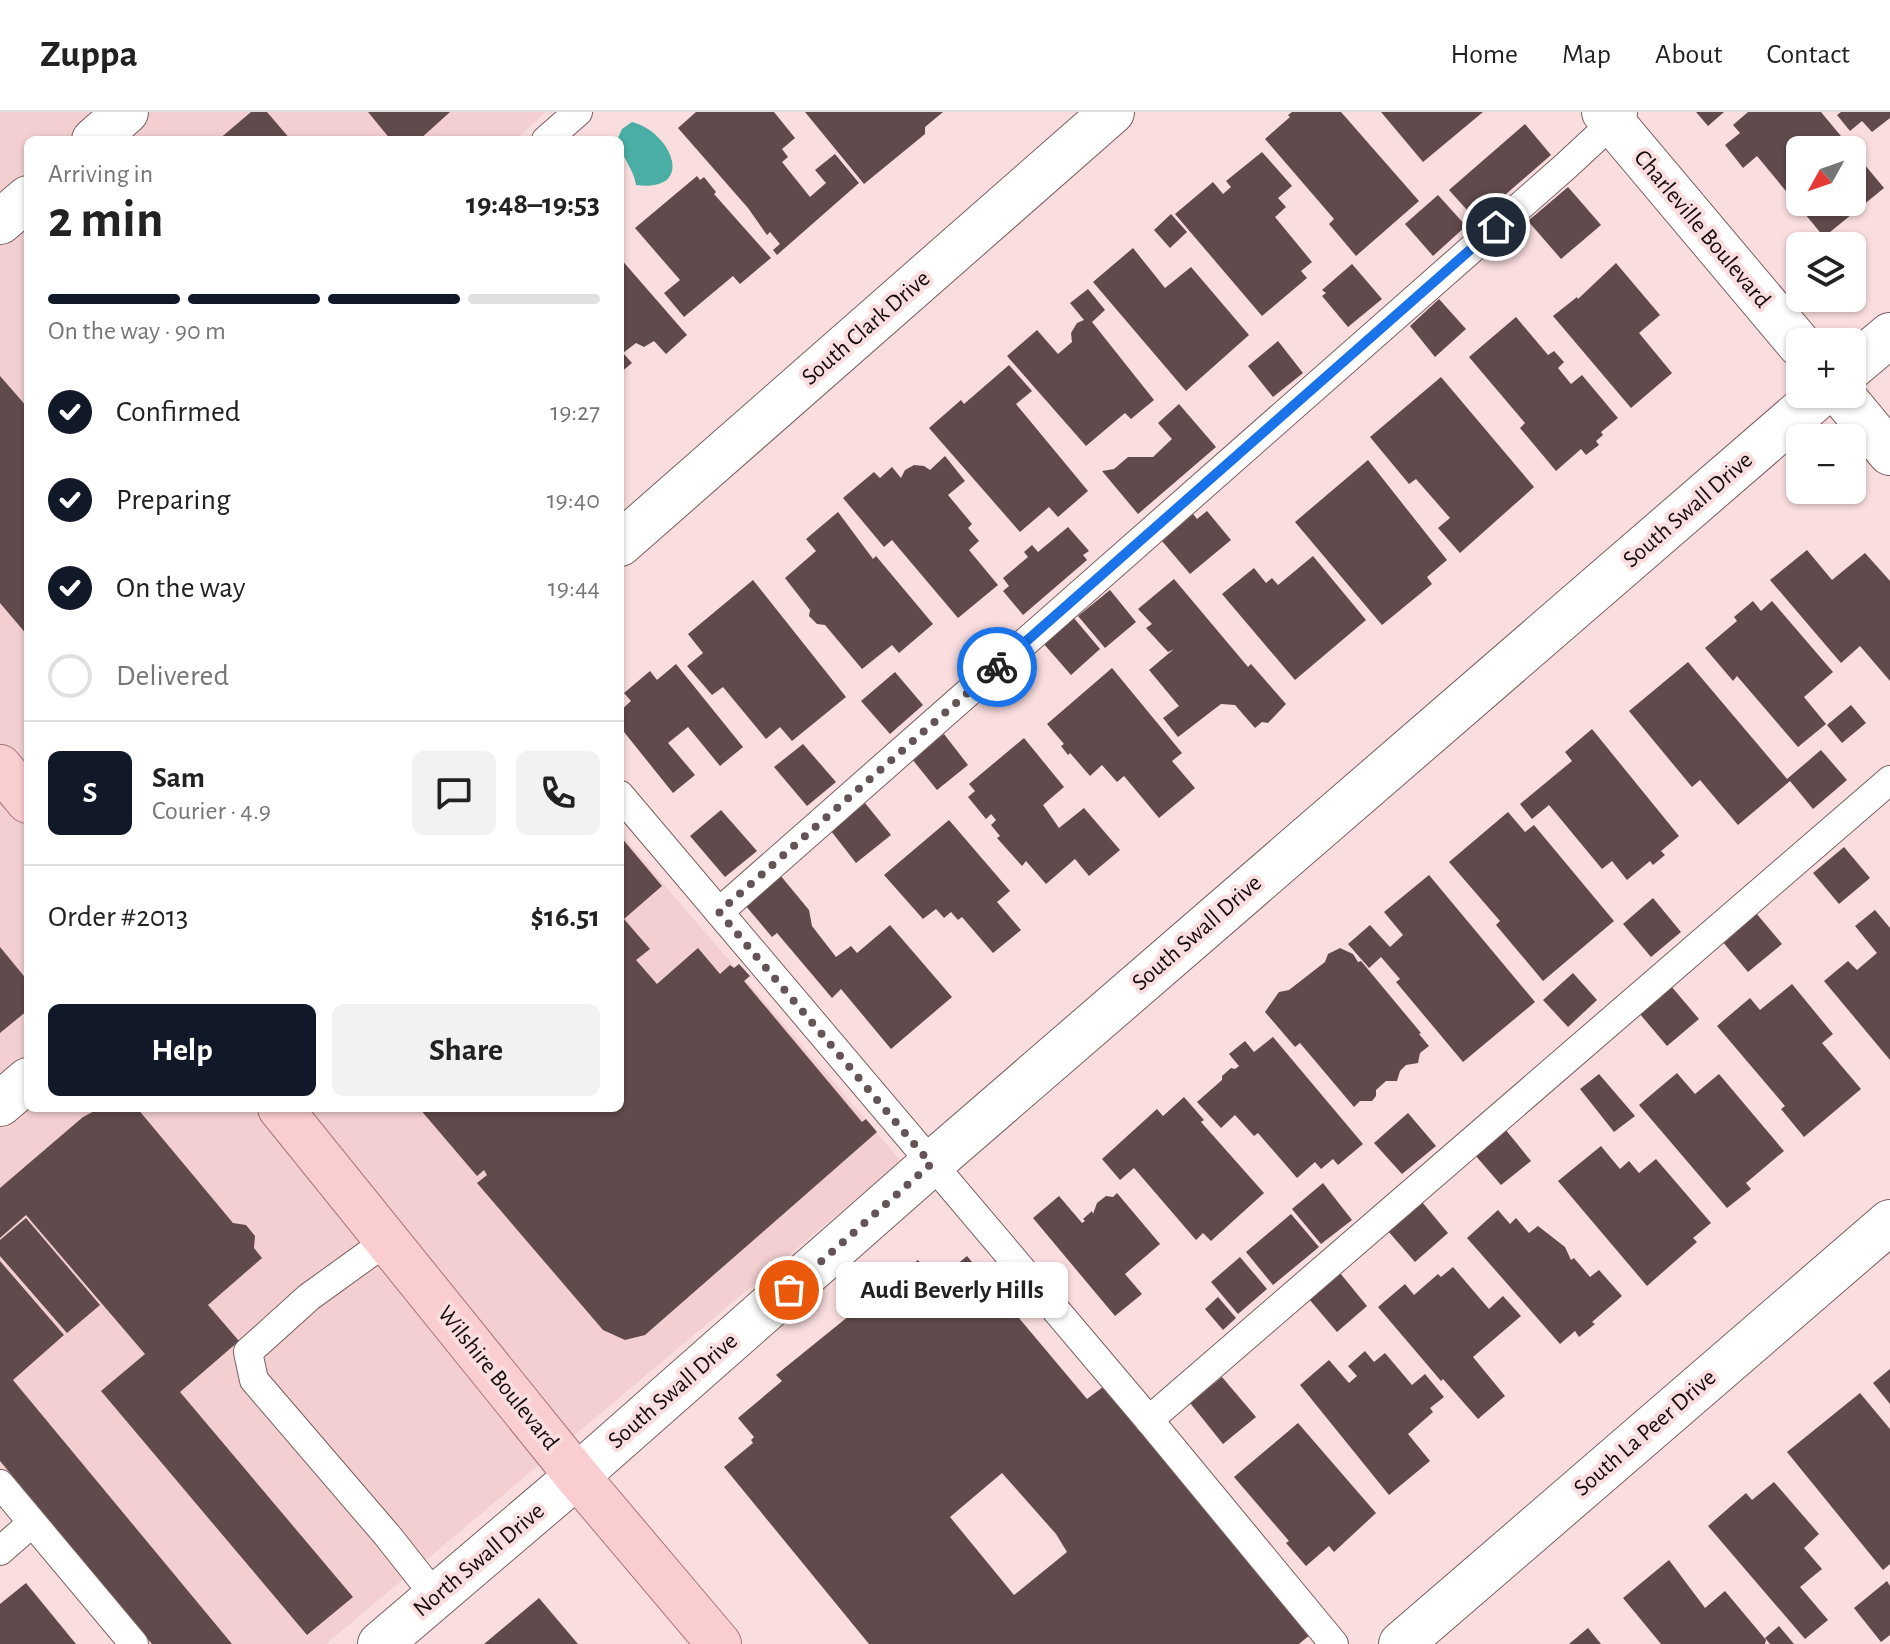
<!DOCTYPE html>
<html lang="en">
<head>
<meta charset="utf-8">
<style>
  :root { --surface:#fff; --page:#f2f2f2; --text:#222; --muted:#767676; --line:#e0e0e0; --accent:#111827 }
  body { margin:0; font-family:"Alegreya Sans",sans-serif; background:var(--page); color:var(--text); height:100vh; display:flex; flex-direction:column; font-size:30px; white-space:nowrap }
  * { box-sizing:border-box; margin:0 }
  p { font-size:26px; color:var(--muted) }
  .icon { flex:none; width:44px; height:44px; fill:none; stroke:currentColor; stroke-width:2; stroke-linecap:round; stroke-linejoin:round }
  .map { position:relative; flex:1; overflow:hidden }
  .side { position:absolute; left:24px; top:24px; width:600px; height:976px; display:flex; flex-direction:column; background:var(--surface); border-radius:12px; box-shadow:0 2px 6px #0004 }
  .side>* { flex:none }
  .needle { width:52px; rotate:230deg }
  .controls { position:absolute; left:1786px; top:24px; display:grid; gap:16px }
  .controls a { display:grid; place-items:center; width:80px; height:80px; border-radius:12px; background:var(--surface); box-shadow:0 2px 6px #0004; font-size:40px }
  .pin { position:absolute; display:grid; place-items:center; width:68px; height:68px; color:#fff; margin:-34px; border:4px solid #fff; border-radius:50%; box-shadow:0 2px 8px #0007 }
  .courier { position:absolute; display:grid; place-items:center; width:80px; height:80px; margin:-40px; border:6px solid #1a73e8; border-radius:50%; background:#fff; color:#222; box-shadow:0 2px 10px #0007 }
  .bubble { position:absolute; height:56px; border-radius:12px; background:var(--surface); box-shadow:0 2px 6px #0004; font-size:26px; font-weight:600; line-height:56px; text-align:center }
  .head em { font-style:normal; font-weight:600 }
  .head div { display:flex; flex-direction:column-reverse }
  .head { display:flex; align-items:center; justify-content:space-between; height:136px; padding:0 24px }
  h1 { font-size:52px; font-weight:600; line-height:60px }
  .bar { display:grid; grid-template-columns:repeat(4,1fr); gap:12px 8px; align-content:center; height:96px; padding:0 24px }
  .bar i { height:10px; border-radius:6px; background:var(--line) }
  .bar .active { background:var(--accent) }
  .bar p { grid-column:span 4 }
  .line { display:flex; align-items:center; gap:20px; padding:0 24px; border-top:2px solid var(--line) }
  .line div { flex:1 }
  .round { display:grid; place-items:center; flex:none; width:84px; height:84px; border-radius:12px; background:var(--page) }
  ol { padding:0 24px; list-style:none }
  li { display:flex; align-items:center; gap:24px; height:88px }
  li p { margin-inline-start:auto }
  li .icon { padding:8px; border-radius:50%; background:var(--accent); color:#fff; stroke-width:4 }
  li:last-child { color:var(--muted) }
  li i { width:44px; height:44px; border:4px solid var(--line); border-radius:50% }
  .action { display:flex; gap:16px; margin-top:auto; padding:16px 24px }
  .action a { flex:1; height:92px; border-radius:12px; background:var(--accent); color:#fff; font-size:32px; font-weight:600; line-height:92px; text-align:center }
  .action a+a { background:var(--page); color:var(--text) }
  header { display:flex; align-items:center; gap:48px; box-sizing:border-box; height:112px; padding:0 40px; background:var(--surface); border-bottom:2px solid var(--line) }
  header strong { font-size:38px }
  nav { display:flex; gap:44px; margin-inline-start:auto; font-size:28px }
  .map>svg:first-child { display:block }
  .built { fill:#f3cfd1 }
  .water { fill:#4aaea4 }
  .building { fill:#614a4b; fill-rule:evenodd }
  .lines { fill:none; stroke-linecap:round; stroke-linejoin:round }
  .lane-casing { stroke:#786061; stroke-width:30 }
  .street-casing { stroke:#786061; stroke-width:46 }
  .secondary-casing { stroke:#786061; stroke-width:46 }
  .primary-casing { stroke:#a87477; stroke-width:46 }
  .lane { stroke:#fff; stroke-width:28 }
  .street { stroke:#fff; stroke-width:44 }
  .secondary { stroke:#fff; stroke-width:44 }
  .primary { stroke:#facdd0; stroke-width:44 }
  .done { stroke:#645456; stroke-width:8; stroke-dasharray:0 14.4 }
  .route { stroke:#1a73e8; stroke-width:10 }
  .labels { text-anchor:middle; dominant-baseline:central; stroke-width:8; stroke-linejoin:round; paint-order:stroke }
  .street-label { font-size:24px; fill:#140b0c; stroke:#fadddf }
</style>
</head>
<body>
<header>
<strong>Zuppa</strong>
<nav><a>Home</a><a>Map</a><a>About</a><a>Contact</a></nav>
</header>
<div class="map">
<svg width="1890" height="1532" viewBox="0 0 1890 1532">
  <rect width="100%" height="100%" fill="#fadddf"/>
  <!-- built -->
  <polygon class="built" points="0,0 546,0 515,28 28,28 28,996 620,996 620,721 901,1049 326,1532 127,1532 0,1383"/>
  <!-- water -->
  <path class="water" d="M632 10C672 20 697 81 636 73 634 56 620 45 620 28H617L622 17Z"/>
  <!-- building -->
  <g class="building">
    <polygon points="251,0 267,0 291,28 218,28"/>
    <polygon points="368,0 450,0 419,28 391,28"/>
    <polygon points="696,0 774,0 795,26 782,37 788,45 782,50 810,85 826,71 815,58 835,42 859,71 777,143 773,138 780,132 770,120 767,123 748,96 678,16"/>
    <polygon points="805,0 943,0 925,15 925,22 864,72"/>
    <polygon points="1292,0 1341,0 1419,89 1356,144 1329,112 1334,107 1265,27 1290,5 1288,3"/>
    <polygon points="1381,0 1483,0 1423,50"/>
    <polygon points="1696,0 1724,0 1708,14"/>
    <path d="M1748 0H1821L1884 76 1824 125 1757 44 1743 56 1725 33 1740 21 1733 13ZM1800 38H1852V90H1800Z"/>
    <polygon points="1841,0 1890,0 1890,6 1872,20 1862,9 1850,19 1837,3"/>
    <polygon points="1525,12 1551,43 1476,108 1449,78"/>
    <polygon points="1262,40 1292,74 1278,86 1286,95 1275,105 1312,150 1301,159 1307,166 1262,204 1175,102 1213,70 1223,82 1231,75 1226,69"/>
    <polygon points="697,64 700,68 704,65 716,80 714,82 771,146 740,172 733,164 684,205 664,181 680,168 635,116"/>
    <polygon points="1568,75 1601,113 1561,147 1528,109"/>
    <polygon points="1438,83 1466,114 1433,144 1405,112"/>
    <polygon points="1171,102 1187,120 1170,136 1154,118"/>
    <polygon points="1133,136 1165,176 1191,155 1249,223 1186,279 1093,170"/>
    <polygon points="620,146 687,223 666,242 654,229 644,235 636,231 623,241 632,251 620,261"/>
    <polygon points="1616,151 1660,203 1639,221 1672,261 1631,296 1553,204 1577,185 1578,187"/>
    <polygon points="1352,152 1382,187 1348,215 1322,184 1326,181 1322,178"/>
    <polygon points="1088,177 1105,198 1092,210 1154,288 1131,307 1125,301 1086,334 1007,244 1037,218 1058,242 1072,230 1071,221 1077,211 1084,208 1070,191"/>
    <polygon points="1439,187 1466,217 1435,245 1410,214"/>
    <polygon points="1516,205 1548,243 1554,239 1564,250 1558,256 1571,272 1582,263 1618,306 1601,320 1603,323 1596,329 1599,333 1586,343 1581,337 1556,359 1520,316 1525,311 1469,245"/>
    <polygon points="1278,229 1303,261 1273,285 1248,254"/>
    <polygon points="1009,253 1032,279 1016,292 1088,379 1058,405 1049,395 1020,420 929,316 961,288 964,292"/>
    <polygon points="0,264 28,296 28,524 0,491"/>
    <polygon points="1441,265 1534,375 1460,441 1438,416 1450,406 1416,367 1409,372 1370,325"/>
    <polygon points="1179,292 1216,335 1138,402 1102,359 1114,357 1128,345 1153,345 1172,327 1158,311"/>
    <polygon points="945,344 965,369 948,383 972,412 968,416 979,429 969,438 998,473 958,506 892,428 884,435 843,386 874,360 880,366 892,355 901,366 905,358 914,353 924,354 930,358"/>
    <polygon points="1368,348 1447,448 1427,465 1432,472 1382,513 1295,410"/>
    <polygon points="1207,399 1231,428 1190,462 1162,429 1193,402 1197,407"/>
    <polygon points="838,400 873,447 876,444 933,512 899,541 892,533 862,557 825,513 817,512 809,504 810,498 785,466 816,439 806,427"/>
    <polygon points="1068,415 1089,439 1083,443 1087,448 1023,503 1003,479 1009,474 1003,466 1028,445 1024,440 1032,433 1038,440"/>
    <polygon points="1807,438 1832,468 1865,441 1890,469 1890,569 1860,534 1841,551 1770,468"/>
    <polygon points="1313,444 1366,508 1295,568 1222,482 1254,456 1266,471 1272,466 1278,473"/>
    <polygon points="1174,467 1248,555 1251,552 1286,592 1268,611 1262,610 1255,616 1235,593 1221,592 1178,625 1163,606 1179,594 1149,558 1174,537 1168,540 1146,516 1152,512 1138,497"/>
    <polygon points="753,468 846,585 792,629 780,615 766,627 723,575 712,583 687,554 703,541 688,522"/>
    <polygon points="1110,478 1136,510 1105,536 1078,504"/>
    <polygon points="1753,489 1761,499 1772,489 1833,560 1804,585 1826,612 1798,635 1737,564 1733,569 1705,536 1737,509 1734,505"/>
    <polygon points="1073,505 1100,537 1071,563 1043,531"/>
    <polygon points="1688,550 1787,667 1821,638 1847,668 1813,697 1790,669 1738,713 1700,668 1692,675 1629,599"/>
    <polygon points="676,552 743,635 720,654 688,615 668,631 695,663 673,681 620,615 620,599 631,589 624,581 650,559 657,568"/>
    <polygon points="1112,556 1182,641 1172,649 1195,676 1159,706 1124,664 1117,670 1102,653 1090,664 1070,641 1068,643 1061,634 1064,632 1047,612"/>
    <polygon points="895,560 923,593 890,622 861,589"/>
    <polygon points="1851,593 1866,611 1842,631 1827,613"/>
    <polygon points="1592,617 1679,724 1661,739 1665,743 1653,753 1650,749 1627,768 1612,749 1602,757 1549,693 1532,707 1520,692 1572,649 1565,640"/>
    <polygon points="944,622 968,653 937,678 912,647"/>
    <polygon points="1024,626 1064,675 1043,693 1059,716 1084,696 1120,738 1089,764 1075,747 1046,772 1026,749 1022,754 997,726 1000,724 991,713 996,708 991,702 986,707 968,685 975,679 969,672"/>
    <polygon points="803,632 836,670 807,694 774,655"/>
    <polygon points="865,691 891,723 856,751 831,719"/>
    <polygon points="721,698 757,739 725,765 690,724"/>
    <polygon points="1508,700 1525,720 1534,713 1614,809 1543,869 1496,813 1500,809 1449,750"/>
    <polygon points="949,708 1010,779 997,790 1021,818 993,841 962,805 958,808 951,800 944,806 936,797 923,807 884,763"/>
    <polygon points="620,724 662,774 624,807 650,837 636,848 657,872 698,836 720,862 730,853 734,856 739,852 750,864 744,869 862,1010 866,1007 877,1020 645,1223 625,1228 603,1218 477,1071 487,1063 484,1058 477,1064 419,996 620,996"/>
    <polygon points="1844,735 1870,766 1839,792 1813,761"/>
    <polygon points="780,763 809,798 812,814 836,845 851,834 857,841 890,813 952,885 891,937 841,877 832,886 777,821 772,825 745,793"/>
    <polygon points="1429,763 1535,890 1463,950 1396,870 1400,867 1381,845 1369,856 1348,832 1370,813 1390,835 1403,823 1384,800"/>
    <polygon points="1653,786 1681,820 1651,845 1623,812"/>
    <polygon points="1875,798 1890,816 1890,948 1824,869 1848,849 1857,858 1877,841 1855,814"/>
    <polygon points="1756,801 1782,832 1748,860 1722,829"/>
    <polygon points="0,835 28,869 28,898 0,921"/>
    <polygon points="1340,836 1353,842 1358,850 1361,849 1421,921 1419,922 1429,934 1420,941 1418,951 1406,953 1400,959 1397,969 1386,969 1376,978 1376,984 1372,989 1360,989 1354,995 1300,931 1295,935 1265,900 1279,880 1289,878 1325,850 1328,842"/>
    <polygon points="1573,861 1597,888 1568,915 1543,888"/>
    <polygon points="1792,872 1833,922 1822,931 1861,977 1804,1025 1781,997 1785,994 1717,914 1750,886 1760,898"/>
    <polygon points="1671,874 1699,907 1667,934 1639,901"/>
    <polygon points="1273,925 1363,1032 1338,1053 1333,1047 1321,1057 1315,1050 1297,1066 1258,1021 1254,1024 1235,1003 1221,1016 1197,990 1222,968 1222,964 1231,956 1235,957 1239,954 1229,942 1245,929 1254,940"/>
    <polygon points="1677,961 1695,982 1719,962 1784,1039 1746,1071 1751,1077 1727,1096 1639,993"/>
    <polygon points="1599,962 1635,1004 1614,1020 1580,977"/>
    <polygon points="1184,985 1204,1008 1201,1010 1264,1081 1211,1129 1203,1121 1196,1128 1134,1056 1120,1068 1102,1047 1157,997 1163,1004"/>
    <polygon points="100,996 137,996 233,1111 246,1113 255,1124 254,1136 262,1146 208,1193 239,1229 180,1280 353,1485 307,1523 101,1279 145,1242 26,1103 0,1126 0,1076 83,1005"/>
    <polygon points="1408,1001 1436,1034 1402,1062 1374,1031"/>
    <polygon points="1505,1017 1531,1049 1501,1073 1475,1043"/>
    <polygon points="1601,1034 1620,1057 1629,1049 1639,1061 1656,1047 1711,1111 1693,1126 1697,1130 1647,1174 1558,1069"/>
    <polygon points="1323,1071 1352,1108 1321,1132 1292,1097"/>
    <polygon points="1117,1081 1160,1132 1125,1162 1142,1182 1115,1204 1033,1106 1059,1084 1082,1111 1085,1109 1083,1107 1092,1099 1093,1102 1097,1091 1106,1084 1113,1085"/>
    <polygon points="1422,1090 1448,1121 1415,1150 1388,1119"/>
    <polygon points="1498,1098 1510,1112 1516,1106 1529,1121 1538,1114 1565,1135 1571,1148 1574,1146 1590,1165 1599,1158 1622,1184 1592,1210 1595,1212 1579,1225 1575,1219 1560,1232 1467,1126"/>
    <polygon points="1291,1102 1319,1135 1273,1173 1246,1140"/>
    <polygon points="26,1106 100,1193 67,1221 0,1144 0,1128"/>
    <path d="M967 1144 1087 1287 1103 1275 1311 1522 1299 1532H869L724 1355 753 1331 751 1328 754 1325 738 1306 782 1269 776 1263 918 1148 936 1170ZM1002 1361 1056 1422 1067 1440 1014 1483 950 1405Z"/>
    <polygon points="1240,1145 1267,1177 1238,1202 1211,1170"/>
    <polygon points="0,1149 64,1223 13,1268 232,1532 152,1532 0,1349"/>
    <polygon points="1453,1155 1489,1197 1503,1184 1521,1204 1473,1245 1505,1284 1478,1307 1443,1267 1441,1269 1378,1195 1405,1172 1414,1183 1438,1162 1441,1165"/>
    <polygon points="1340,1161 1367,1194 1337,1220 1309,1187"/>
    <polygon points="1218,1185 1236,1206 1223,1218 1205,1197"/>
    <polygon points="1365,1239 1374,1250 1385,1241 1412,1273 1425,1262 1444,1285 1430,1296 1433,1300 1408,1322 1430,1349 1389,1383 1300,1273 1329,1248 1349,1271 1357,1264 1348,1254"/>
    <polygon points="1890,1257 1890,1292 1873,1271"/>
    <polygon points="1222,1265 1256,1305 1223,1332 1190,1291"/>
    <polygon points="1860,1281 1890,1317 1890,1452 1883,1458 1787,1340"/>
    <polygon points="1298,1311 1376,1401 1334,1440 1329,1434 1306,1454 1286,1431 1289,1429 1234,1365"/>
    <polygon points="1774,1370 1819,1422 1804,1436 1822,1457 1800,1475 1828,1508 1805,1527 1708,1414 1746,1381 1752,1388"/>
    <polygon points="1669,1448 1705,1496 1725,1479 1766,1528 1765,1532 1661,1532 1623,1486"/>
    <polygon points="1887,1469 1890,1474 1890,1523 1881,1530 1854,1496"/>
    <polygon points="26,1471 76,1532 0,1532 0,1492"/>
    <polygon points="539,1486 578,1532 484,1532"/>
    <polygon points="1779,1514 1794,1532 1770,1532 1765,1526"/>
    <polygon points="1588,1516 1601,1532 1569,1532"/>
  </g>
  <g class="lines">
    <!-- lane casing -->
    <g class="lane-casing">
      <g id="lane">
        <polyline points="546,28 578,0"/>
        <polyline points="620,683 1149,1308 1334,1532"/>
        <polyline points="719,800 1567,53 1623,1"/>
        <polyline points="388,1128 309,1185 248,1240 254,1268 387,1423 436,1485"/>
        <polyline points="1149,1308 1890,668"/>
        <polyline points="0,1372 134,1532"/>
        <polyline points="0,1439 32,1411"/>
      </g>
    </g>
    <!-- street casing -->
    <g class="street-casing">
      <g id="street">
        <polyline points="1604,0 1800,233"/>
        <polyline points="1852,255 1890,223"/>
        <polyline points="1841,282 1890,341"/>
        <polyline points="620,432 1112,0"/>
        <polyline points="0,992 28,968"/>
        <polyline points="380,1532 577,1364 931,1052 1821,282"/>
        <polyline points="1401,1532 1890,1110"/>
      </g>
    </g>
    <!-- secondary casing -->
    <g class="secondary-casing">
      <g id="secondary">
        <polyline points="94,28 126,0"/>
        <polyline points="0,110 28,86"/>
      </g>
    </g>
    <!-- primary casing -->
    <g class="primary-casing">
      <g id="primary">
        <polyline points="0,655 28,689"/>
        <polyline points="280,996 577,1364 719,1532"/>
      </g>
    </g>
    <!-- lane -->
    <use href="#lane" class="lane"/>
    <!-- street -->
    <use href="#street" class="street"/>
    <!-- secondary -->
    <use href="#secondary" class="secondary"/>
    <!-- primary -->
    <use href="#primary" class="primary"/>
  </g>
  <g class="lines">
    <!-- done -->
    <polyline class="done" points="789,1178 931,1052 719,800 997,555"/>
    <!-- route -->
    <polyline class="route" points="997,555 1496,115"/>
  </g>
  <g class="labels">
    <!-- street labels -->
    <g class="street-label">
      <text transform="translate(1702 117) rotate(50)">Charleville Boulevard</text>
      <text transform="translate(866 216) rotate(-41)">South Clark Drive</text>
      <text transform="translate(1688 398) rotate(-41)">South Swall Drive</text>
      <text transform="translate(1197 821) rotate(-41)">South Swall Drive</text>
      <text transform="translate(498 1266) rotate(51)">Wilshire Boulevard</text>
      <text transform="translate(673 1279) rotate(-41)">South Swall Drive</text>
      <text transform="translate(1645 1321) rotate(-41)">South La Peer Drive</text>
      <text transform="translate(479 1448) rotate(-40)">North Swall Drive</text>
    </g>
  </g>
</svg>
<div class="controls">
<a><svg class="needle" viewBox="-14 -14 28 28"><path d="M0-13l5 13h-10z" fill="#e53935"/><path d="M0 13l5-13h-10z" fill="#767676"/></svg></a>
<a><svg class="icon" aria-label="layers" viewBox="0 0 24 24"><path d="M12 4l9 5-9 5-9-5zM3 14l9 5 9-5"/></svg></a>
<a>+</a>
<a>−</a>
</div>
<div class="pin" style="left:789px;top:1178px;background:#ea580c"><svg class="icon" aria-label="bag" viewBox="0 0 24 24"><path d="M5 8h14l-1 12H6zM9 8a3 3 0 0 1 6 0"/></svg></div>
<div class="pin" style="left:1496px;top:115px;background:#1f2937"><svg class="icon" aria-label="home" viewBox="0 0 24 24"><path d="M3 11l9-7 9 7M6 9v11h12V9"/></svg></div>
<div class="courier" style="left:997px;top:555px"><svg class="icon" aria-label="bike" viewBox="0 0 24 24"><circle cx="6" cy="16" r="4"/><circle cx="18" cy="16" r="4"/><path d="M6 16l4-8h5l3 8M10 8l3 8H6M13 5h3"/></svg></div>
<div class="bubble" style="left:836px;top:1150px;width:232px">Audi Beverly Hills</div>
<section class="side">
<div class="head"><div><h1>2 min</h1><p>Arriving in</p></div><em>19:48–19:53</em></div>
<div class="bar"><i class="active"></i><i class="active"></i><i class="active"></i><i></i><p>On the way · 90 m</p></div>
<ol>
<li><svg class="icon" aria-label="check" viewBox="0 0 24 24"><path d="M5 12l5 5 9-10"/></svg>Confirmed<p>19:27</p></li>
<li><svg class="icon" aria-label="check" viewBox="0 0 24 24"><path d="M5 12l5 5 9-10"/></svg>Preparing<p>19:40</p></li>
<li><svg class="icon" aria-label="check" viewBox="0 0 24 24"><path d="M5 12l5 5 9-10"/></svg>On the way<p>19:44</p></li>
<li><i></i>Delivered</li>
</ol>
<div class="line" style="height:144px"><b class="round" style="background:var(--accent);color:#fff">S</b><div><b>Sam</b><p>Courier · 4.9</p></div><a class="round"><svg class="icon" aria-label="chat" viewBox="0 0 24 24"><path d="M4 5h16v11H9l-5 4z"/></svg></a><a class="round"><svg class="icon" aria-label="phone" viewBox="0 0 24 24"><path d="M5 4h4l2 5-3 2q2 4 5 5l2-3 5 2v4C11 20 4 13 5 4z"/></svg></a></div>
<div class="line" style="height:104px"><div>Order #2013</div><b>$16.51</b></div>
<div class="action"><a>Help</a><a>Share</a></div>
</section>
</div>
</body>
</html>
